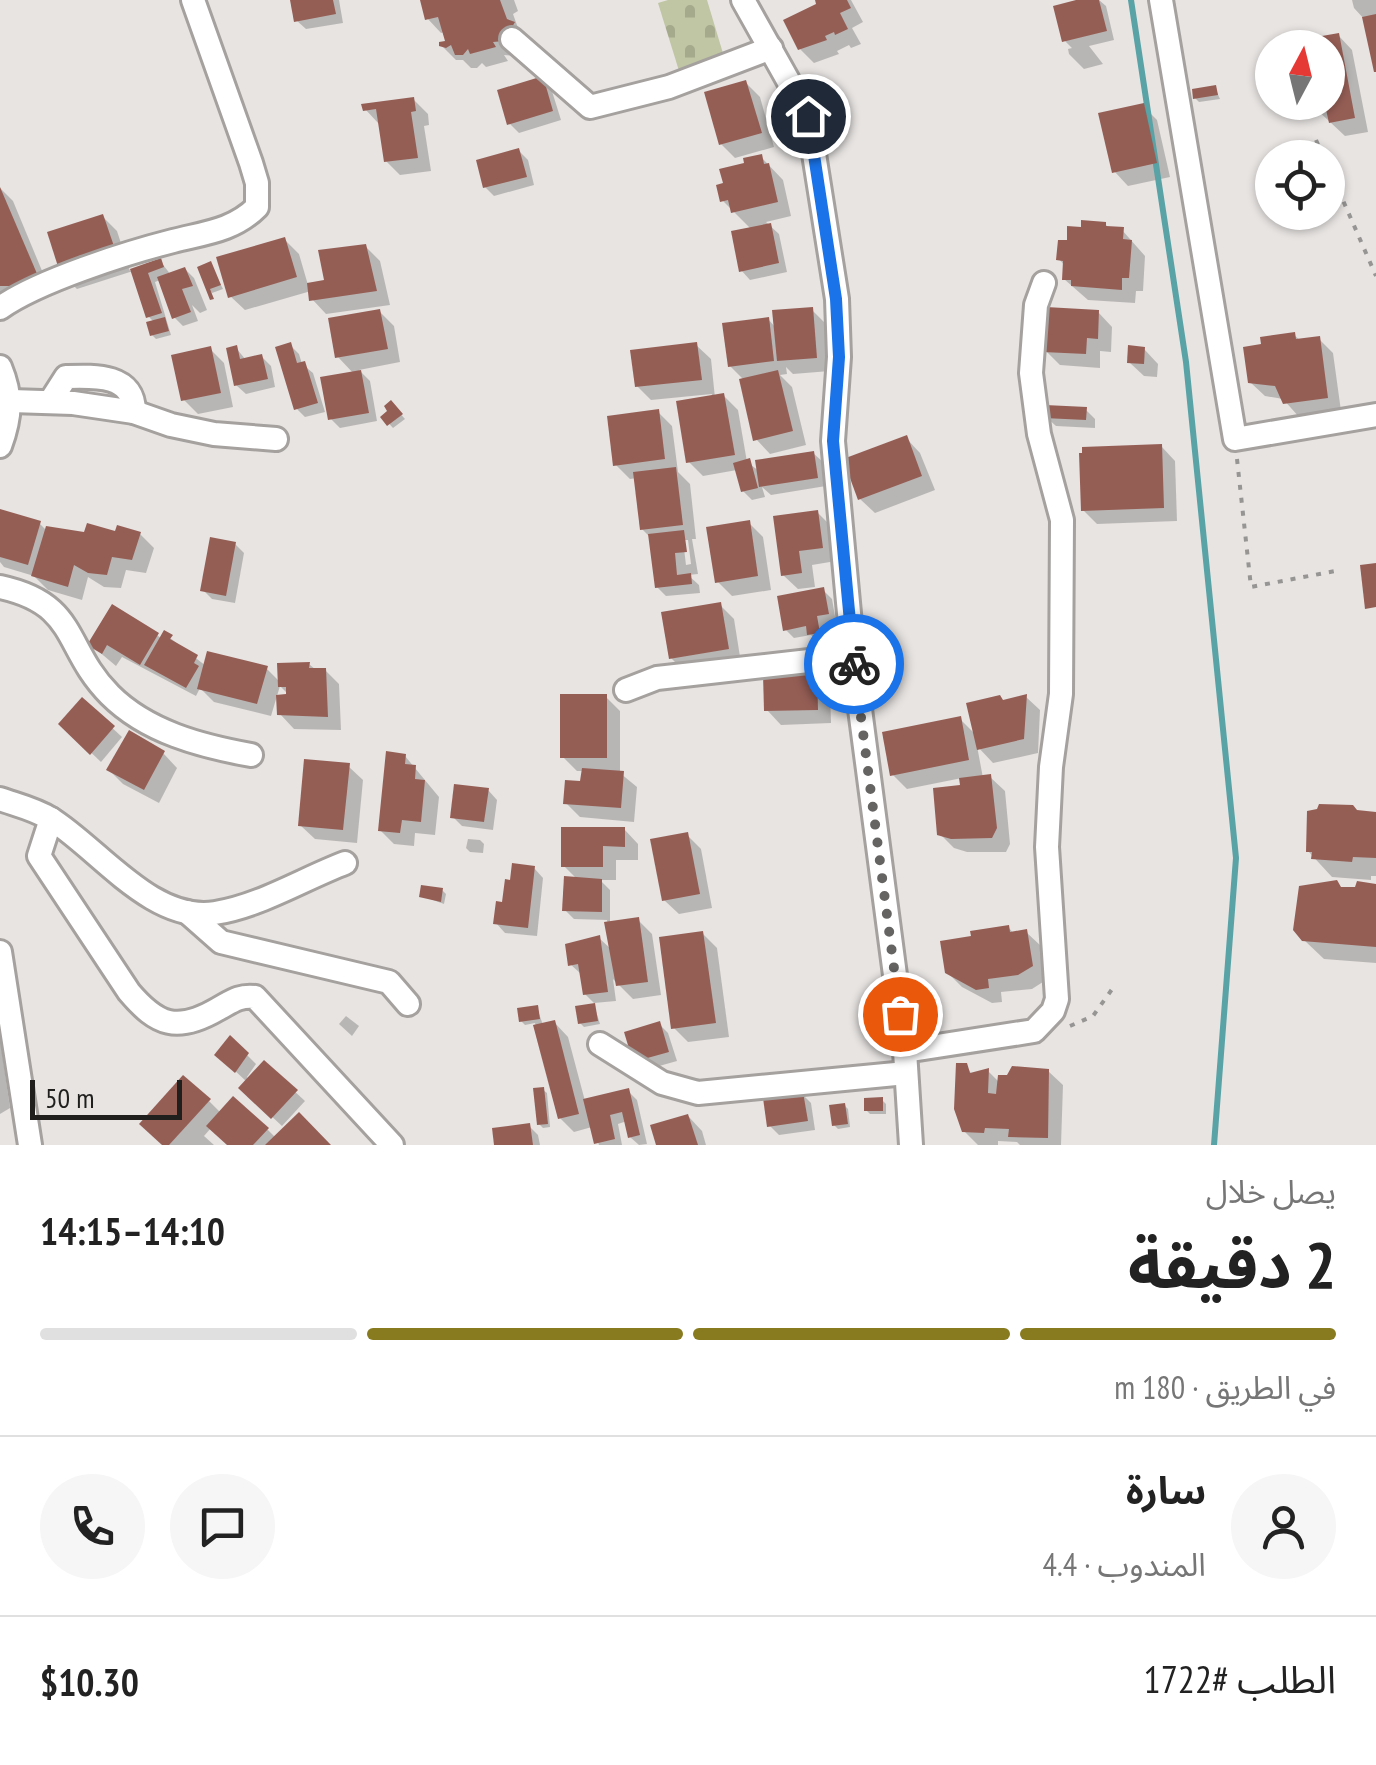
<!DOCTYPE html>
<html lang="ar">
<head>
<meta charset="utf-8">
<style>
  :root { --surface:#fff; --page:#f6f6f6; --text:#222; --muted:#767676; --line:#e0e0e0; --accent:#887a1f }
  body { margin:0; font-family:"PT Sans Narrow","Noto Sans Arabic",sans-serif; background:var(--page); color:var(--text); direction:rtl; height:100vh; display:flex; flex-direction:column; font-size:38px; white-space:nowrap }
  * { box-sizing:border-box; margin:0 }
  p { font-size:32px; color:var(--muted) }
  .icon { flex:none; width:55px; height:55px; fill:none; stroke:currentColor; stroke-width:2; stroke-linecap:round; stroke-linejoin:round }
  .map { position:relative; height:1145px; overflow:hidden; direction:ltr }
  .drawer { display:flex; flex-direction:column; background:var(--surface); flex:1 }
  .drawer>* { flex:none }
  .needle { width:65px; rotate:7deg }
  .controls { position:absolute; left:1255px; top:30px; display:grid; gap:20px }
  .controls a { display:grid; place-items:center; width:90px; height:90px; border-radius:50%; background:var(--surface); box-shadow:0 2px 8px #0004; font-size:50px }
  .scale { position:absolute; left:30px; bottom:25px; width:152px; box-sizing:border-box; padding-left:10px; border:5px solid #201f1e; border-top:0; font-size:28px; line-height:35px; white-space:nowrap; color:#201f1e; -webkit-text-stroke:8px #e7e4e2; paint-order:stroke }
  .pin { position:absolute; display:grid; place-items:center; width:85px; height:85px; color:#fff; margin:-42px; border:5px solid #fff; border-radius:50%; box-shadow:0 2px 10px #0007 }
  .courier { position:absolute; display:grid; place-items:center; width:100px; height:100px; margin:-50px; border:8px solid #1a73e8; border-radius:50%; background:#fff; color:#222; box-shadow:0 2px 12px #0007 }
  .head em { font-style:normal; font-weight:700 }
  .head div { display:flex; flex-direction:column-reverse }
  .head { display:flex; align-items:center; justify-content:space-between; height:170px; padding:0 40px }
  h1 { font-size:65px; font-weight:700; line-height:75px }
  .bar { display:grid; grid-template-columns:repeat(4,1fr); gap:15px 10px; align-content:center; height:120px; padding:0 40px }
  .bar i { height:12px; border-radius:8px; background:var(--line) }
  .bar .selected { background:var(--accent) }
  .bar p { grid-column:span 4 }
  .line { display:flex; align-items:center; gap:25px; padding:0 40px; border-top:2px solid var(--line) }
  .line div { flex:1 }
  .round { display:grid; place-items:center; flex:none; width:105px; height:105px; border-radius:52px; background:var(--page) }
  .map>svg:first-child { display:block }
  .cemetery { fill:url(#cemetery-stones) }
  .shadow { fill:#0003; fill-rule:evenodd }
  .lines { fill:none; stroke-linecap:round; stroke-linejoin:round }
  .stream { stroke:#59a2a6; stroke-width:6 }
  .building { fill:#955e55 }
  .minor-casing { stroke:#a4a19f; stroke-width:28 }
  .path { stroke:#979594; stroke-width:4; stroke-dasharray:5 8; stroke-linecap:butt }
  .minor { stroke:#fff; stroke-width:22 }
  .done { stroke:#666463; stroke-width:10; stroke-dasharray:0 18 }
  .route { stroke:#1a73e8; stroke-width:12 }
</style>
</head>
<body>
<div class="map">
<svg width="1376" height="1145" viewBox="0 0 1376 1145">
  <defs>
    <pattern id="cemetery-stones" width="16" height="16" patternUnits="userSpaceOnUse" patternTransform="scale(2.5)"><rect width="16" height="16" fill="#c0c6a3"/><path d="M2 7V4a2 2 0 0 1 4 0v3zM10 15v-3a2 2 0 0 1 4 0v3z" fill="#a5aa8c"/></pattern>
  </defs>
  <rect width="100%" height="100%" fill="#e7e4e2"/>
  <!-- cemetery -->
  <polygon class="cemetery" points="668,0 707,0 725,60 680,74 658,3"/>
  <!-- shadow -->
  <g class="shadow">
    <polygon points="293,0 339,0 343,23 306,29 296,20"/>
    <polygon points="422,0 514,0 518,11 513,14 518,28 528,38 516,56 504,55 508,61 486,67 482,63 477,68 471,68 463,60 456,60 441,45 448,42 445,32 441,33 427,18"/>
    <polygon points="818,0 851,0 863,22 852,28 861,44 851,48 849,45 837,51 839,54 814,63 800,49 820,5"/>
    <polygon points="1086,0 1099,0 1106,6 1114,40 1089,46 1103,64 1084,69 1069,54 1068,49 1072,48 1065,41"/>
    <polygon points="1352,0 1376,0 1376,67 1365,20 1354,8"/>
    <polygon points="1338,35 1352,50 1368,132 1345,136 1314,107 1328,102 1328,48"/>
    <polygon points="542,79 551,88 561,120 519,133 510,124"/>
    <polygon points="746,83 760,97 774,147 735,158 721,144"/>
    <polygon points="1215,88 1220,99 1199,102 1195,98"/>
    <polygon points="413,99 428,114 429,125 424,126 431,171 400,175 386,161 379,124 365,109"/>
    <polygon points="1143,106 1157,120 1170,177 1128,186 1114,171"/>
    <polygon points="519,151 528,160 534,185 494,196 485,187"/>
    <polygon points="761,157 783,180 791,216 766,222 779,234 787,272 750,280 741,270 751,229 723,201 747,165"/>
    <polygon points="0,188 13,201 50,290 0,302"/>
    <polygon points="103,217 117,231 130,271 160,261 171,275 185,269 194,278 207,310 200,313 192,305 198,321 183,326 174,317 160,280 155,282 171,335 156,339 152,335 154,322 149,317 133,271 77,289 63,275"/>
    <polygon points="1105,224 1110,229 1122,230 1145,256 1143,291 1136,291 1135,303 1088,300 1064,279 1065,266 1059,259 1069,243 1083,230"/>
    <polygon points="285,240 299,254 308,285 327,282 365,246 380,261 390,305 326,314 312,299 311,291 245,310 230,296"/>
    <polygon points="210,264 223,289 212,293 209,290"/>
    <polygon points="812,310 826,324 830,371 793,374 786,367 787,374 780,375 792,387 806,445 770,454 756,439 745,381 730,366 768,319 776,328"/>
    <polygon points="379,311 394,326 400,362 359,370 370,381 377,421 340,428 331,419 354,374 338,357"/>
    <polygon points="1098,312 1112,327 1111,352 1100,351 1100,368 1060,365 1046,351"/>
    <polygon points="1294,335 1301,341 1319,339 1333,353 1341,411 1299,417 1283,399 1265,396 1250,382"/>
    <polygon points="290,345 299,354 302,364 313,373 325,412 305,417 296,408"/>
    <polygon points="696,345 711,359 715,398 724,396 738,410 747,462 759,471 813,453 823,462 826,486 771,495 762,487 765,497 752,500 743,491 737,470 703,476 689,462 712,394 651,400 637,386"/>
    <polygon points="236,348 246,360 262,357 271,366 275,387 246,394 236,385"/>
    <polygon points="210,349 224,363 233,407 198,414 184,400"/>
    <polygon points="1144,349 1158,364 1157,377 1144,376 1129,362"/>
    <polygon points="391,403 405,419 393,428 383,417 391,411"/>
    <polygon points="1086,410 1095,419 1095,428 1056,426 1046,417"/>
    <path d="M658 412 672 426 678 472 690 484 696 539H692L698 574 688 575 699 585 700 593 666 596 657 587 651 538 642 529 637 478 630 479 616 465ZM683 540H688L691 564 686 565Z"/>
    <polygon points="906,438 920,453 935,490 875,513 860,499"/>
    <polygon points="1161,446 1175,461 1177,521 1097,524 1083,510"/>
    <polygon points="817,512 832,527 836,561 812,565 815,587 798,589 783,575"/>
    <polygon points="0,519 39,523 47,531 86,535 140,534 154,548 146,573 126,570 121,588 104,587 88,577 82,600 48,590 34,576 4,567 0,562"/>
    <polygon points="749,523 763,537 771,590 732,596 718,582"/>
    <polygon points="235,544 244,553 235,603 212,599 203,590"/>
    <polygon points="823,590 832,599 836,622 825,624 828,642 819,643 811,635 794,638 785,629"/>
    <polygon points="720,605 734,619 741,663 685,672 671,658"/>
    <polygon points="165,634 206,666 266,668 280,682 309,664 316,670 325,670 339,684 341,730 294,729 280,714 290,696 280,686 271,716 214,702 200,688 196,696 122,657 116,666 91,645 157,635 162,639"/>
    <polygon points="891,647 895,650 898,674 891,675 887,671"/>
    <polygon points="816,675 830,689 831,723 781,725 767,710"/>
    <polygon points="606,697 620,711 620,773 637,787 634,822 580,817 566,803 583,784 584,771 577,771 563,757"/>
    <polygon points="1026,697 1040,710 1038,753 993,763 977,746 983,778 990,777 1005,791 1010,844 1006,852 967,852 954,848 940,834 963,787 962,778 907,789 892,774 960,719 976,735 1004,702"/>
    <polygon points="82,700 122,737 101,762 61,724"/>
    <polygon points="163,753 177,768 159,803 123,784 109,770"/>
    <polygon points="405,756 439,797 435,835 415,833 414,846 394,844 380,830"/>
    <polygon points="348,766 363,780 357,843 315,839 300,825"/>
    <polygon points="488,790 497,800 493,830 462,826 453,817"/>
    <polygon points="1357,812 1376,814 1376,876 1371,876 1371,880 1332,877 1308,851"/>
    <polygon points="624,829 638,844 638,860 616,860 616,880 600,880 610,890 610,924 638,920 652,934 661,995 633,999 613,979 616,1001 594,1003 585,994 580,973 570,964 599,938 612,950 607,920 574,919 565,910 577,879 564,866"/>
    <polygon points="687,835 701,849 712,908 679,914 664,900"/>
    <polygon points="468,839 480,840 484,844 483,853 470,852 466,848"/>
    <polygon points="534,868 543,878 537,936 505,933 496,923 512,882"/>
    <polygon points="1376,887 1376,963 1324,959 1304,940 1343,890"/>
    <polygon points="442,890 446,894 444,904 422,896"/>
    <polygon points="1009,928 1014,934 1026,932 1041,946 1046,980 1032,989 1001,992 1002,1002 992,1003 962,987 947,972"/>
    <polygon points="703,934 717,948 729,1037 688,1042 673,1027"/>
    <polygon points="594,1005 600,1024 584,1027 580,1023"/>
    <polygon points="537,1008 543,1025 554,1022 568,1037 585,1101 628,1091 637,1100 647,1144 639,1145 630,1137 627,1121 618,1124 622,1145 599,1145 592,1127 574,1132 560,1118 535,1023 525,1025 521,1021"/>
    <polygon points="346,1016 359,1026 352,1036 339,1024"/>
    <polygon points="659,1024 668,1033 677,1061 645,1070 636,1061"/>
    <polygon points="0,1039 10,1108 0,1114"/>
    <polygon points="231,1039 256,1064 247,1077 249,1079 264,1063 305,1101 282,1126 241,1088 247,1082 218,1055"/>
    <polygon points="966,1065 972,1075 988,1071 1000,1083 1048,1071 1063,1085 1061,1145 1020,1145 1017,1142 998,1141 998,1145 978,1145 964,1131"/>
    <polygon points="543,1090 547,1093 550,1127 543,1128 539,1124"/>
    <polygon points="802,1094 811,1103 815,1130 779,1135 770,1126"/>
    <polygon points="882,1100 886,1104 886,1114 870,1114 866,1110"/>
    <polygon points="209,1101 221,1113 267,1129 276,1138 328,1145 229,1145 211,1128 204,1136 214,1145 165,1145"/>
    <polygon points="844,1105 848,1109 850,1127 838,1129 834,1125"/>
    <polygon points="688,1116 702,1131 706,1145 659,1145"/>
    <polygon points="529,1126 538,1135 540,1145 497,1145"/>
  </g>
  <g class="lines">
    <!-- stream -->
    <polyline class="stream" points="1131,0 1186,362 1236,858 1214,1145"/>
  </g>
  <!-- building -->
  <g class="building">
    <polygon points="290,0 333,0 336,14 294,22"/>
    <polygon points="420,0 500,0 507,19 515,22 504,41 493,42 496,47 470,54 468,49 463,55 455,55 451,45 446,48 439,46 439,42 445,41 438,17 425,20"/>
    <polygon points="815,0 847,0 851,8 840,13 848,29 835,35 834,32 825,36 827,40 798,50 783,20 816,4"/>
    <polygon points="1076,0 1099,0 1107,31 1062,42 1053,6"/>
    <polygon points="1376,14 1376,72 1374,72 1362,17"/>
    <polygon points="1339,33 1355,118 1329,123 1325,105 1312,108 1311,102 1328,102 1328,48 1300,48 1299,40"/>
    <polygon points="543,76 553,111 507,125 497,90"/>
    <polygon points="746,80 762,133 719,145 704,92"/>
    <polygon points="1216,85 1218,95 1193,99 1192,89"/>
    <polygon points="414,97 416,111 411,112 418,158 384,162 376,109 363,111 361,104"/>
    <polygon points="1144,103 1157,163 1112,173 1098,113"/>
    <polygon points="519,148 527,177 483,188 476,160"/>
    <polygon points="762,154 764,164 769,163 778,202 731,213 728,200 720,202 716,185 723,183 719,169 744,163 743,158"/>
    <polygon points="0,187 38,276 13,286 0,286"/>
    <polygon points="103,214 118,258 61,276 47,232"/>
    <polygon points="1081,220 1106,222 1106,226 1124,227 1123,239 1132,240 1129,278 1122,278 1122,290 1071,286 1071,280 1062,280 1063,261 1056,260 1058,240 1067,240 1067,226 1081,227"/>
    <polygon points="771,223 779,263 739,272 731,231"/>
    <polygon points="285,237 297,277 228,298 216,257"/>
    <polygon points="366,244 377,291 309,301 307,283 324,280 318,250"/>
    <polygon points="161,258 164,267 148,273 162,313 146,318 130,269"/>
    <polygon points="211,261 221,285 210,289 214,299 210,300 197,267"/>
    <polygon points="185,267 193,286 182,289 191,312 172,319 157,277"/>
    <polygon points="813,307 817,358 777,361 772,310"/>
    <polygon points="1046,307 1099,310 1098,339 1087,338 1086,354 1043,352"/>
    <polygon points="380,309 388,349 335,358 328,318"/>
    <polygon points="165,317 169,331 150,336 146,322"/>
    <polygon points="769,317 774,361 728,367 722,323"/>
    <polygon points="1295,332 1296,339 1320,336 1328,398 1283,404 1275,386 1248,383 1243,347 1261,344 1260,337"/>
    <polygon points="291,342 297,363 305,361 318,403 294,410 275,347"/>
    <polygon points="697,342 702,380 635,387 630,350"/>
    <polygon points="237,345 240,359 262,354 268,379 234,386 226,348"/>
    <polygon points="1128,345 1145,347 1144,364 1127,363"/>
    <polygon points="211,346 221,393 181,401 171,355"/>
    <polygon points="361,370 369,413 328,420 320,377"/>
    <polygon points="778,370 793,431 753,441 739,379"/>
    <polygon points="724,393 735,455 686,463 676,401"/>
    <polygon points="391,400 403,414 387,426 380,417 387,411 384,406"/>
    <polygon points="1045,405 1087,407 1086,420 1044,418"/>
    <polygon points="659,409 665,459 613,466 607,416"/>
    <polygon points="907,435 922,476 858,500 843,459"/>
    <polygon points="1162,444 1164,508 1081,511 1079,453 1082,453 1082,447"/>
    <polygon points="814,451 818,478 759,487 755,460"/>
    <polygon points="750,458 758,488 741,492 733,463"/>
    <polygon points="676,467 683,525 640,530 633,472"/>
    <polygon points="0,509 41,521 28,565 0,557"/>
    <polygon points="818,510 823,548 799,551 802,573 781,576 773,516"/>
    <polygon points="750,520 758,576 715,583 706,527"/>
    <polygon points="87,523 115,531 117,525 141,532 132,560 112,557 107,575 88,573 74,565 68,587 31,576 46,526 84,532"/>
    <polygon points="684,530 687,552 675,553 677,575 691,573 692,584 655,588 648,534"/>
    <polygon points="210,537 236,542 226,596 200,591"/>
    <polygon points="1376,563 1376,607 1365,609 1360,565"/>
    <polygon points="824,587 829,614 817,616 820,633 807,635 806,626 783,631 777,596"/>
    <polygon points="721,602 729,649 669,659 661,612"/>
    <polygon points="112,604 159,633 140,665 107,645 102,654 87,645"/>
    <polygon points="164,630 173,635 170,639 198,655 194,663 199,666 186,688 144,665"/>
    <polygon points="892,644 895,671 885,672 882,645"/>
    <polygon points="207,651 268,666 257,704 197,689"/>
    <polygon points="310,662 309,668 326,668 328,717 277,715 276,695 286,694 286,687 278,687 277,663"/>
    <polygon points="817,672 818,710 764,711 763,674"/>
    <rect x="560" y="694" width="47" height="64"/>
    <polygon points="1027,694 1024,739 977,750 966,703 1000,695 1003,700"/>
    <polygon points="82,697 115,726 90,755 58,724"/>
    <polygon points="961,716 969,760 890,776 882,732"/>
    <polygon points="129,730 165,751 144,790 106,770"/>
    <polygon points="386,751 406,754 405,764 416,765 415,779 425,780 421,822 402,820 400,833 378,831"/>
    <polygon points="304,759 350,763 343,830 298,826"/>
    <polygon points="582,768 624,771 621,808 563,804 565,780 580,781"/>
    <polygon points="991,774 997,828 992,838 951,839 937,835 933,788 960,785 959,778"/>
    <polygon points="454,784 489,788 484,822 450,818"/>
    <polygon points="1319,804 1353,805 1357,810 1376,812 1376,858 1353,857 1352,862 1311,859 1312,852 1306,852 1307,811 1317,809"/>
    <polygon points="561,827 625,827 625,847 603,846 603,867 561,867"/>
    <polygon points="688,832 700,894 662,901 650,839"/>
    <polygon points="512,863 535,866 528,928 493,924 496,901 502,902 505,879 510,880"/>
    <polygon points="564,876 602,879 602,912 562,911"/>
    <polygon points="1337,880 1341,887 1355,887 1357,881 1376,884 1376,947 1302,941 1293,930 1299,886"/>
    <polygon points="421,885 443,888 441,902 419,897"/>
    <polygon points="639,917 648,982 616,986 604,922"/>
    <polygon points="1009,925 1010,932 1027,929 1033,966 1018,975 988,979 989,988 976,990 945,973 940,941 971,936 970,931"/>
    <polygon points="703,931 716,1023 671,1029 659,937"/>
    <polygon points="600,935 608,992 583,995 578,964 568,966 565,944"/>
    <polygon points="595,1003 598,1021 578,1024 575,1006"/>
    <polygon points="538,1005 540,1019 519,1022 517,1008"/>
    <polygon points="555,1020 579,1114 558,1119 533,1025"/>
    <polygon points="660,1021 669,1052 633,1062 624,1032"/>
    <polygon points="230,1035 249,1053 235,1073 214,1055"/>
    <polygon points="264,1060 298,1090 271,1119 238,1088"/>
    <polygon points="956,1063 967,1063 970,1073 989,1068 988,1093 996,1094 998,1075 1007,1075 1012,1066 1049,1069 1048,1138 1008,1137 1009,1129 985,1128 984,1133 962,1132 954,1109"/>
    <polygon points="183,1075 211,1099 169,1145 162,1145 139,1124"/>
    <polygon points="544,1087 548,1124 537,1125 533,1088"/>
    <polygon points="629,1088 640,1135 628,1138 622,1112 610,1115 615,1139 594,1144 583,1099"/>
    <polygon points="803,1092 808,1121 767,1127 763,1098"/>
    <polygon points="233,1096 269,1128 253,1145 227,1145 206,1126"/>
    <polygon points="883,1097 883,1111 864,1111 864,1098"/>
    <polygon points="845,1103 848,1124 832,1126 829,1105"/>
    <polygon points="299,1112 331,1145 265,1145"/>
    <polygon points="688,1114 698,1145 656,1145 650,1125"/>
    <polygon points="530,1123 533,1145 494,1145 492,1128"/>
  </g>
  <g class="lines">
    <!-- minor casing -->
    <g class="minor-casing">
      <g id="minor">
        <polyline points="743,0 808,116 837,299 839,357 833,441 853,656 905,1051 911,1145"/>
        <polyline points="1161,0 1235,439 1376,415"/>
        <polyline points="512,39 590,107 669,87 771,48"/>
        <path d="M0 308C38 281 126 253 173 241 204 233 233 231 257 207V183L251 163 193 0"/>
        <path d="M0 367C12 396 11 416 0 446"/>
        <polyline points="11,401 73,403 134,412 171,425 214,434 276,439"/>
        <path d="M50 402 66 377C95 376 134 374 134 412"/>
        <path d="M0 587C79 604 63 648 110 695 147 732 201 746 251 755"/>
        <polyline points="626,690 657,678 853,656"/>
        <path d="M0 799C17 805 35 809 51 819 98 848 152 923 215 913 260 906 303 879 345 863"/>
        <path d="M51 819 39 856 129 992C157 1025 177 1033 218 1009 231 1002 239 995 255 997L392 1145"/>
        <polyline points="187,912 221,942 389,982 408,1004"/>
        <polyline points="0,952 30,1145"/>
        <polyline points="600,1044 662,1083 698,1093 906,1073"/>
        <polyline points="905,1051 1034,1031 1053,1011 1057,999 1047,847 1051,767 1061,694 1062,520 1039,434 1031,373 1036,305 1044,283"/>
      </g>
    </g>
    <!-- path -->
    <g class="path">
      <polyline points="1316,140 1324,158"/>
      <polyline points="1328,166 1376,276"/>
      <polyline points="1237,459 1251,587 1335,571"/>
      <polyline points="1070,1026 1093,1016 1115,985"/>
    </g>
    <!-- minor -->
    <use href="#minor" class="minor"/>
  </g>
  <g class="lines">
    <!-- done -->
    <polyline class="done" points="854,664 900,1014"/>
    <!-- route -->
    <polyline class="route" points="808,116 836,299 839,357 833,441 854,664"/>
  </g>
</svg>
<div class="controls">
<a><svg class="needle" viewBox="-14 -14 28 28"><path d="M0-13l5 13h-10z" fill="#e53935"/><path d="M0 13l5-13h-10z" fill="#767676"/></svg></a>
<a><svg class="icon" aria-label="locate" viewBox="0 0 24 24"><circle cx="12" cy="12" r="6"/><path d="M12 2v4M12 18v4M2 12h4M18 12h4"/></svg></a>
</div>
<div class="scale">50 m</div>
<div class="pin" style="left:900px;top:1014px;background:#ea580c"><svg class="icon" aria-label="bag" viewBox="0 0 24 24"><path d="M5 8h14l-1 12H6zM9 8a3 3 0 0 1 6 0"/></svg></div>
<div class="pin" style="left:808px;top:116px;background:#1f2937"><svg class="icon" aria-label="home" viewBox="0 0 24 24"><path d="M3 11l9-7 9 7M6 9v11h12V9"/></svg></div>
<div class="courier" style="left:854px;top:664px"><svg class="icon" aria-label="bike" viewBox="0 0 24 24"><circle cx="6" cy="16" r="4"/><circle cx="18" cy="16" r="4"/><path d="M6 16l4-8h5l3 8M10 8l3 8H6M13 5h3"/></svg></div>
</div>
<section class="drawer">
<div class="head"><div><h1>2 دقيقة</h1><p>يصل خلال</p></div><em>14:10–14:15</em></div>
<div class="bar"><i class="selected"></i><i class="selected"></i><i class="selected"></i><i></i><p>في الطريق · 180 m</p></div>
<div class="line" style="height:180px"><a class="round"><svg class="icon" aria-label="person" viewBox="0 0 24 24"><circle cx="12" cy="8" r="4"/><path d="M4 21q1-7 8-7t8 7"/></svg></a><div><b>سارة</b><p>المندوب · 4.4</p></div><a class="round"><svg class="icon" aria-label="chat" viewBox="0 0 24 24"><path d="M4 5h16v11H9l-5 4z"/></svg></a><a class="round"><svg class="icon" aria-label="phone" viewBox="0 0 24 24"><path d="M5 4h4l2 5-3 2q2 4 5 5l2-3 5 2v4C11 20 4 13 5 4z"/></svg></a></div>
<div class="line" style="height:130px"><div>الطلب #1722</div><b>$10.30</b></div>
</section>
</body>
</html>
